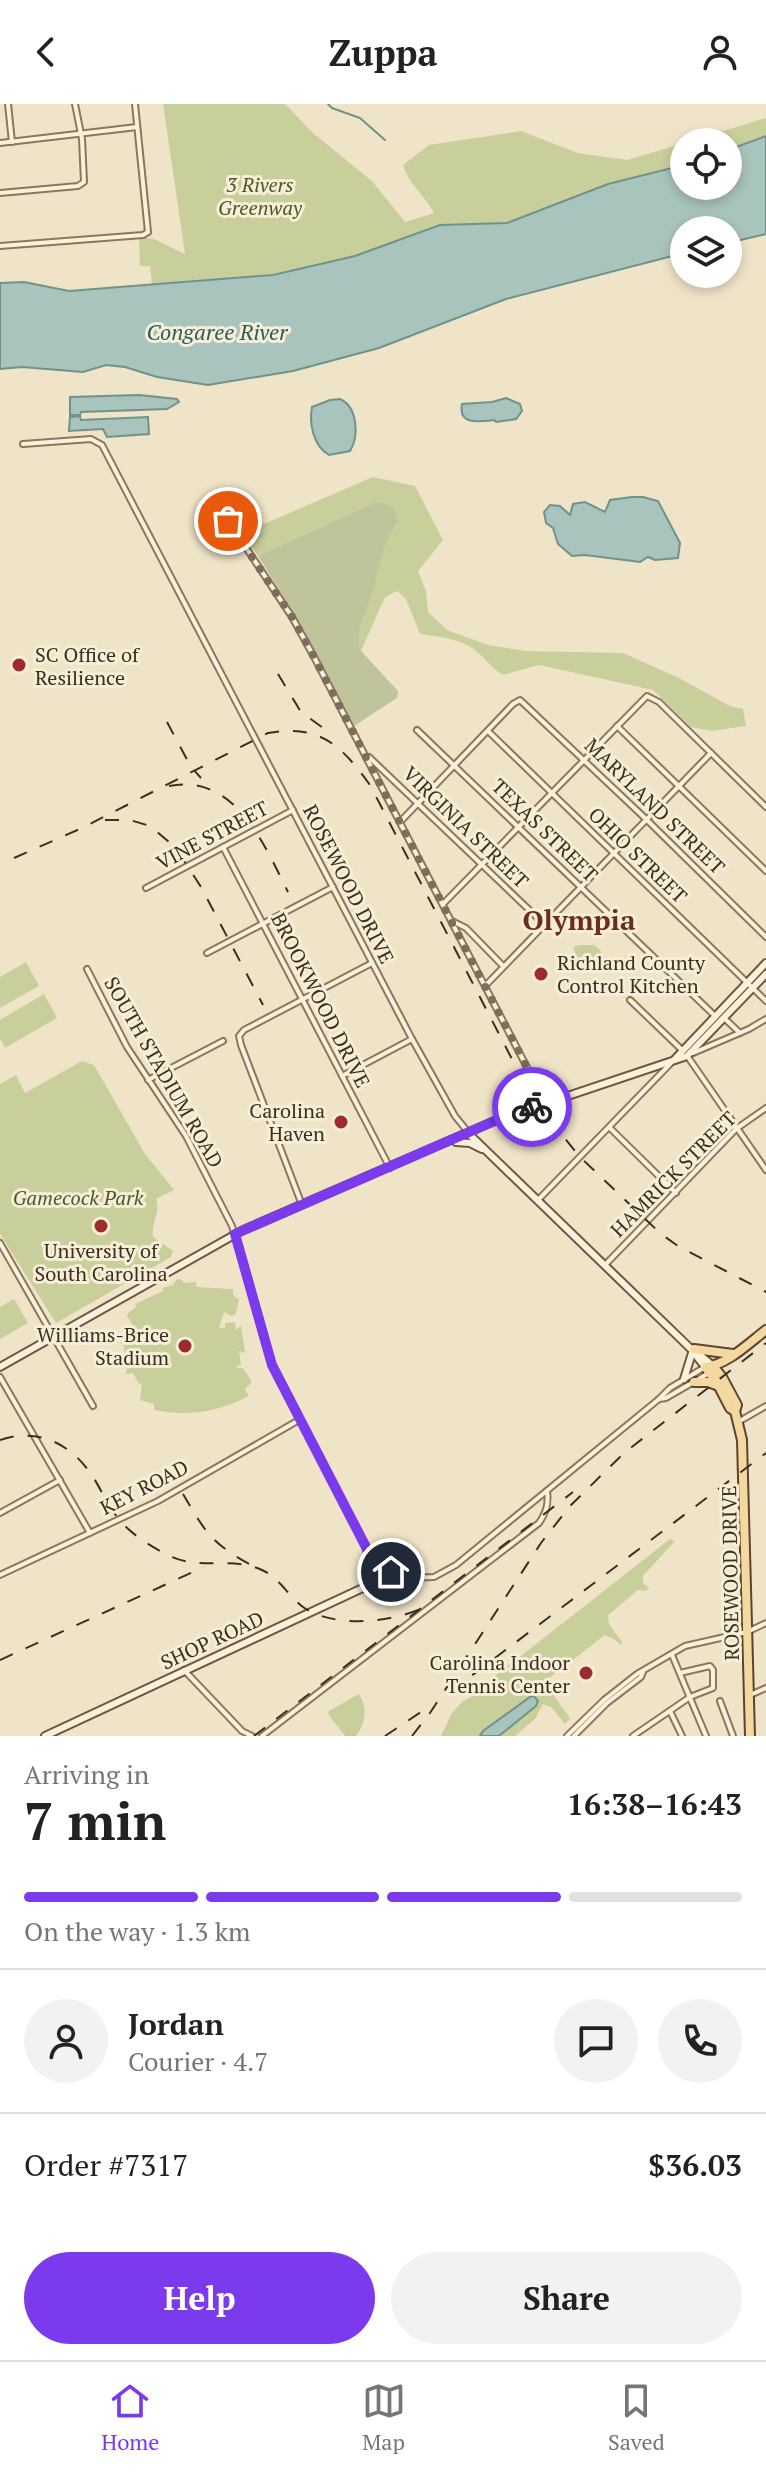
<!DOCTYPE html>
<html lang="en">
<head>
<meta charset="utf-8">
<style>
  :root { --surface:#fff; --page:#f2f2f2; --text:#222; --muted:#767676; --line:#e0e0e0; --accent:#7c3aed }
  body { margin:0; font-family:"PT Serif",serif; background:var(--page); color:var(--text); height:100vh; display:flex; flex-direction:column; font-size:30px; white-space:nowrap }
  * { box-sizing:border-box; margin:0 }
  p { font-size:26px; color:var(--muted) }
  .icon { flex:none; width:44px; height:44px; fill:none; stroke:currentColor; stroke-width:2; stroke-linecap:round; stroke-linejoin:round }
  .map { position:relative; height:1632px; overflow:hidden }
  .drawer { display:flex; flex-direction:column; background:var(--surface); flex:1 }
  .drawer>* { flex:none }
  .fabs { position:absolute; left:670px; top:24px; display:grid; gap:16px }
  .fabs a { display:grid; place-items:center; width:72px; height:72px; border-radius:50%; background:var(--surface); box-shadow:0 4px 12px #0003; font-size:40px }
  .pin { position:absolute; display:grid; place-items:center; width:68px; height:68px; color:#fff; margin:-34px; border:4px solid #fff; border-radius:50%; box-shadow:0 2px 8px #0007 }
  .courier { position:absolute; display:grid; place-items:center; width:80px; height:80px; margin:-40px; border:6px solid #7c3aed; border-radius:50%; background:#fff; color:#222; box-shadow:0 2px 10px #0007 }
  .head em { font-style:normal; font-weight:700 }
  .head div { display:flex; flex-direction:column-reverse }
  .head { display:flex; align-items:center; justify-content:space-between; height:136px; padding:0 24px }
  h1 { font-size:52px; font-weight:700; line-height:60px }
  .bar { display:grid; grid-template-columns:repeat(4,1fr); gap:12px 8px; align-content:center; height:96px; padding:0 24px }
  .bar i { height:10px; border-radius:6px; background:var(--line) }
  .bar .current { background:var(--accent) }
  .bar p { grid-column:span 4 }
  .line { display:flex; align-items:center; gap:20px; padding:0 24px; border-top:2px solid var(--line) }
  .line div { flex:1 }
  .round { display:grid; place-items:center; flex:none; width:84px; height:84px; border-radius:42px; background:var(--page) }
  .action { display:flex; gap:16px; margin-top:auto; padding:16px 24px }
  .action a { flex:1; height:92px; border-radius:48px; background:var(--accent); color:#fff; font-size:32px; font-weight:700; line-height:92px; text-align:center }
  .action a+a { background:var(--page); color:var(--text) }
  header { display:flex; justify-content:space-between; align-items:center; height:104px; padding:0 24px; background:var(--surface); font-size:36px; font-weight:700 }
  .tabs { display:flex; justify-content:space-around; align-items:center; height:112px; border-top:2px solid var(--line); background:var(--surface); font-size:22px; color:var(--muted) }
  .tabs a { display:grid; justify-items:center; gap:4px }
  .tabs .current { color:var(--accent) }
  .map>svg:first-child { display:block }
  .green { fill:#c9cf9b }
  .cemetery { fill:#bfc49a }
  .water { fill:#a9c4bc; stroke:#6f938a; stroke-width:2 }
  .lines { fill:none; stroke-linecap:round; stroke-linejoin:round }
  .stream { stroke:#6f938a; stroke-width:2 }
  .street-casing { stroke:#8d765c; stroke-width:8 }
  .secondary-casing { stroke:#6f573f; stroke-width:10 }
  .primary-casing { stroke:#5b4430; stroke-width:12 }
  .street { stroke:#faf1dc; stroke-width:4 }
  .secondary { stroke:#faf1dc; stroke-width:6 }
  .primary { stroke:#f3d9a0; stroke-width:8 }
  .rail { stroke:#3d2e20; stroke-width:2; stroke-dasharray:14 14; stroke-linecap:butt }
  .done { stroke:#7c6e5b; stroke-width:8; stroke-dasharray:0 14.4 }
  .route { stroke:#7c3aed; stroke-width:10 }
  .poi-dot { fill:#9e2a2b; stroke:#f7eed8; stroke-width:3 }
  .labels { text-anchor:middle; dominant-baseline:central; stroke-width:6; stroke-linejoin:round; paint-order:stroke }
  .park-label { font-size:20px; font-style:italic; fill:#4d5a26; stroke:#f7eed8 }
  .poi-label { font-size:20px; fill:#3d2e20; stroke:#f7eed8; text-anchor:end }
  .street-label { font-size:20px; fill:#3d2e20; stroke:#f7eed8 }
  .water-label { font-size:22px; font-style:italic; fill:#2f5d5a; stroke:#f7eed8 }
  .district-label { font-size:28px; font-weight:bold; fill:#6b2e1e; stroke:#f7eed8 }
</style>
</head>
<body>
<header><svg class="icon" aria-label="back" viewBox="0 0 24 24"><path d="M15 5l-7 7 7 7"/></svg>Zuppa<svg class="icon" aria-label="person" viewBox="0 0 24 24"><circle cx="12" cy="8" r="4"/><path d="M4 21q1-7 8-7t8 7"/></svg></header>
<div class="map">
<svg width="766" height="1632" viewBox="0 0 766 1632">
  <rect width="100%" height="100%" fill="#f0e4c8"/>
  <!-- green -->
  <g class="green">
    <path d="M163 0H285L313 29 372 77 405 118 434 109C425 92 408 79 403 61L429 41 521 27 578 49 627 56 684 39V61L608 80 505 119 440 121 355 152 270 171 152 180 150 162H140L139 133 154 135 185 150Z"/>
    <polygon points="766,14 766,32 728,46 728,38 687,38"/>
    <path d="M373 373 415 382 443 436 418 467 426 487 428 508 447 526 488 541 525 547 623 549 679 574 730 602 743 605 746 622 712 627 691 623 653 586 539 561 503 571C491 564 484 552 472 544 458 534 438 533 420 530L406 495 397 487 385 493 361 547 359 541V526L373 488 384 444 397 421 381 398 373 399 258 452 243 429Z"/>
    <polygon points="578,841 594,841 600,846 607,857 588,868 584,867 573,844"/>
    <polygon points="26,858 39,882 0,904 0,873"/>
    <polygon points="44,890 57,914 5,944 0,934 0,916"/>
    <path d="M82 957 94 961 145 1050 174 1086 156 1095C161 1108 151 1119 153 1133L173 1147 171 1153 56 1219 0 1130V980L16 971 25 989Z"/>
    <path d="M180 1175 185 1179 196 1178V1183L233 1185V1191L239 1196 236 1209 232 1212 224 1208 219 1224H225V1219L235 1218 236 1226 241 1222 245 1248 242 1249 239 1246 241 1261H238L237 1264H243L252 1278 245 1285 249 1292C218 1308 189 1313 154 1306V1300L140 1296 142 1279 139 1280 133 1269 125 1270 127 1266 124 1242 120 1239 128 1234 131 1224 135 1225 127 1212 128 1209 136 1203 135 1200 163 1187V1184L173 1181 176 1176Z"/>
    <polygon points="14,1195 28,1219 0,1235 0,1203"/>
    <polygon points="670,1435 675,1437 643,1472 643,1479 649,1484 646,1487 638,1486 608,1511 609,1520 622,1538 621,1541 614,1535 605,1531 548,1575 546,1581 570,1614 565,1620 551,1603 543,1600 535,1615 515,1632 441,1632 452,1609 462,1598 476,1590 490,1576"/>
    <path d="M359 1590C368 1605 366 1619 356 1632H345L328 1610 329 1607Z"/>
  </g>
  <!-- cemetery -->
  <polygon class="cemetery" points="381,398 394,405 398,418 384,444 373,488 359,526 359,541 361,547 398,587 397,594 354,622 300,519 258,452 373,399"/>
  <!-- water -->
  <g class="water">
    <polygon points="766,32 766,130 728,139 728,126 684,126 684,149 506,195 379,244 293,267 208,281 157,273 125,263 106,261 83,268 22,263 0,265 0,179 24,178 69,187 273,171 355,152 440,121 507,119 608,80 684,61 684,82 728,82 728,46"/>
    <polygon points="139,291 177,295 179,298 167,305 81,308 80,311 70,311 70,293"/>
    <path d="M506 294 520 300 522 307 516 315 496 318 494 316C478 318 458 321 462 300L492 298Z"/>
    <path d="M340 295C358 303 359 333 350 347L329 351C313 342 309 319 312 303L330 296Z"/>
    <polygon points="80,312 81,316 148,313 149,330 107,333 103,325 69,327 70,313"/>
    <polygon points="632,393 643,393 658,397 680,439 678,454 655,456 648,453 640,458 585,451 572,452 558,440 553,424 546,419 544,408 550,401 560,402 570,411 573,400 585,398 605,408 610,396"/>
    <polygon points="534,1592 538,1597 536,1602 499,1632 480,1632 483,1627 530,1593"/>
  </g>
  <g class="lines">
    <!-- stream -->
    <polyline class="stream" points="328,0 332,4 360,14 385,36"/>
    <!-- street casing -->
    <g class="street-casing">
      <g id="street">
        <polyline points="8,0 12,38"/>
        <polyline points="135,0 148,128"/>
        <polyline points="0,39 137,23"/>
        <polyline points="0,89 78,82 84,78 82,35 75,0"/>
        <polyline points="0,142 143,131 148,128"/>
        <polyline points="23,340 91,335 102,341 412,935 455,1012 468,1028"/>
        <polyline points="219,403 292,513 313,551 545,998"/>
        <polyline points="617,622 766,767"/>
        <polyline points="417,626 715,912"/>
        <polyline points="488,627 766,897"/>
        <polyline points="369,653 544,820"/>
        <polyline points="400,718 513,600 520,596 647,716 766,833"/>
        <polyline points="223,743 390,1064"/>
        <polyline points="146,784 293,706"/>
        <polyline points="443,800 647,592 659,598 766,703"/>
        <polyline points="452,817 466,824 503,862"/>
        <polyline points="207,849 333,783"/>
        <polyline points="87,865 127,943 186,1032 232,1122 272,1261 368,1447 391,1468 409,1474 434,1473 456,1461 659,1295 670,1284 705,1263"/>
        <polyline points="486,881 711,649"/>
        <polyline points="630,896 682,946"/>
        <polyline points="724,914 740,929"/>
        <polyline points="693,949 749,925 766,915"/>
        <polyline points="688,953 766,1066"/>
        <polyline points="342,972 412,935"/>
        <polyline points="148,976 223,937"/>
        <polyline points="610,1024 676,1089"/>
        <polyline points="538,1096 671,959"/>
        <polyline points="302,1101 241,941 239,932 244,926 372,859"/>
        <polyline points="0,1139 93,1302"/>
        <polyline points="605,1161 736,1025 766,1004"/>
        <polyline points="0,1273 90,1429"/>
        <polyline points="659,1295 666,1294 709,1269"/>
        <polyline points="738,1318 766,1302"/>
        <polyline points="0,1409 60,1376"/>
        <polyline points="366,1444 367,1453 376,1472 373,1477"/>
        <polyline points="0,1471 158,1397 299,1316"/>
        <polyline points="373,1481 420,1476"/>
        <polyline points="672,1551 706,1632"/>
        <polyline points="184,1566 242,1627 252,1632"/>
        <polyline points="750,1591 766,1584"/>
        <polyline points="720,1597 733,1632"/>
        <polyline points="670,1607 682,1632"/>
        <path d="M262 1632 539 1419C546 1409 549 1400 547 1387"/>
        <polyline points="567,1632 604,1596 637,1570 685,1542 747,1528 766,1519"/>
        <polyline points="574,1632 607,1599 641,1573 643,1568"/>
        <polyline points="633,1632 690,1593 713,1584 713,1566 710,1562 680,1569"/>
      </g>
    </g>
    <!-- secondary casing -->
    <g class="secondary-casing">
      <g id="secondary">
        <polyline points="675,955 766,859"/>
        <polyline points="469,1030 690,1244 705,1263"/>
        <polyline points="456,1038 470,1039 482,1045"/>
        <polyline points="693,1245 713,1262"/>
        <polyline points="0,1263 243,1126 499,1015 687,952 766,870"/>
        <polyline points="684,1275 692,1249"/>
        <polyline points="45,1632 382,1475 391,1468"/>
      </g>
    </g>
    <!-- primary casing -->
    <g class="primary-casing">
      <g id="primary">
        <polyline points="694,1245 733,1250"/>
        <polyline points="713,1262 722,1273 737,1301 735,1307 742,1336 750,1632"/>
        <path d="M705 1263C727 1261 749 1239 766 1226"/>
        <polyline points="705,1263 716,1277 730,1304 735,1307"/>
        <polyline points="694,1278 708,1278 719,1282"/>
      </g>
    </g>
    <!-- street -->
    <use href="#street" class="street"/>
    <!-- secondary -->
    <use href="#secondary" class="secondary"/>
    <!-- primary -->
    <use href="#primary" class="primary"/>
    <!-- rail -->
    <g class="rail">
      <polyline points="278,570 301,608 330,629"/>
      <polyline points="167,618 191,663 201,674"/>
      <path d="M169 682C235 669 264 740 288 788"/>
      <polyline points="105,716 130,716 150,722 175,743 201,783 263,901"/>
      <path d="M14 754 82 724 268 629C320 620 341 641 370 681L513 957 558 1026 580 1053 661 1130 678 1142 766 1188"/>
      <path d="M0 1336C38 1323 72 1340 93 1373 101 1385 106 1399 115 1410 126 1426 145 1439 162 1448 197 1469 229 1451 262 1466 280 1474 288 1492 303 1503 332 1524 389 1519 420 1505"/>
      <path d="M183 1390C204 1426 211 1439 249 1460"/>
      <polyline points="0,1556 204,1463"/>
      <polyline points="450,1588 766,1349"/>
      <polyline points="254,1632 573,1388"/>
      <polyline points="385,1632 427,1604"/>
      <polyline points="412,1632 430,1609 541,1439 570,1402 624,1349 766,1239"/>
    </g>
  </g>
  <g class="lines">
    <!-- done -->
    <polyline class="done" points="228,417 292,513 313,551 545,998 532,1003"/>
    <!-- route -->
    <polyline class="route" points="391,1468 368,1447 272,1261 235,1130 499,1015 532,1003"/>
  </g>
  <!-- markers -->
  <g class="poi-dot">
    <circle cx="19" cy="561" r="8"/>
    <circle cx="541" cy="870" r="8"/>
    <circle cx="341" cy="1018" r="8"/>
    <circle cx="101" cy="1122" r="8"/>
    <circle cx="185" cy="1242" r="8"/>
    <circle cx="586" cy="1569" r="8"/>
  </g>
  <g class="labels">
    <!-- park labels -->
    <g class="park-label">
      <text x="260" y="80">3 Rivers<tspan x="260" dy="23">Greenway</tspan></text>
      <text x="78" y="1093">Gamecock Park</text>
    </g>
    <!-- poi labels -->
    <g class="poi-label">
      <text x="35" y="550" text-anchor="start">SC Office of<tspan x="35" dy="23">Resilience</tspan></text>
      <text x="557" y="858" text-anchor="start">Richland County<tspan x="557" dy="23">Control Kitchen</tspan></text>
      <text x="325" y="1006">Carolina<tspan x="325" dy="23">Haven</tspan></text>
      <text x="101" y="1146" text-anchor="middle">University of<tspan x="101" dy="23">South Carolina</tspan></text>
      <text x="169" y="1230">Williams-Brice<tspan x="169" dy="23">Stadium</tspan></text>
      <text x="570" y="1558">Carolina Indoor<tspan x="570" dy="23">Tennis Center</tspan></text>
    </g>
    <!-- street labels -->
    <g class="street-label">
      <text transform="translate(655 702) rotate(44)">MARYLAND STREET</text>
      <text transform="translate(466 723) rotate(44)">VIRGINIA STREET</text>
      <text transform="translate(545 726) rotate(44)">TEXAS STREET</text>
      <text transform="translate(212 731) rotate(-28)">VINE STREET</text>
      <text transform="translate(638 751) rotate(44)">OHIO STREET</text>
      <text transform="translate(349 780) rotate(63)">ROSEWOOD DRIVE</text>
      <text transform="translate(321 896) rotate(63)">BROOKWOOD DRIVE</text>
      <text transform="translate(164 968) rotate(60)">SOUTH STADIUM ROAD</text>
      <text transform="translate(673 1070) rotate(-45)">HAMRICK STREET</text>
      <text transform="translate(144 1383) rotate(-27)">KEY ROAD</text>
      <text transform="translate(730 1469) rotate(-91)">ROSEWOOD DRIVE</text>
      <text transform="translate(212 1536) rotate(-25)">SHOP ROAD</text>
    </g>
    <!-- water labels -->
    <g class="water-label">
      <text x="217" y="227">Congaree River</text>
    </g>
    <!-- district labels -->
    <g class="district-label">
      <text x="579" y="815">Olympia</text>
    </g>
  </g>
</svg>
<div class="fabs">
<a><svg class="icon" aria-label="locate" viewBox="0 0 24 24"><circle cx="12" cy="12" r="6"/><path d="M12 2v4M12 18v4M2 12h4M18 12h4"/></svg></a>
<a><svg class="icon" aria-label="layers" viewBox="0 0 24 24"><path d="M12 4l9 5-9 5-9-5zM3 14l9 5 9-5"/></svg></a>
</div>
<div class="pin" style="left:228px;top:417px;background:#ea580c"><svg class="icon" aria-label="bag" viewBox="0 0 24 24"><path d="M5 8h14l-1 12H6zM9 8a3 3 0 0 1 6 0"/></svg></div>
<div class="pin" style="left:391px;top:1468px;background:#1f2937"><svg class="icon" aria-label="home" viewBox="0 0 24 24"><path d="M3 11l9-7 9 7M6 9v11h12V9"/></svg></div>
<div class="courier" style="left:532px;top:1003px"><svg class="icon" aria-label="bike" viewBox="0 0 24 24"><circle cx="6" cy="16" r="4"/><circle cx="18" cy="16" r="4"/><path d="M6 16l4-8h5l3 8M10 8l3 8H6M13 5h3"/></svg></div>
</div>
<section class="drawer">
<div class="head"><div><h1>7 min</h1><p>Arriving in</p></div><em>16:38–16:43</em></div>
<div class="bar"><i class="current"></i><i class="current"></i><i class="current"></i><i></i><p>On the way · 1.3 km</p></div>
<div class="line" style="height:144px"><a class="round"><svg class="icon" aria-label="person" viewBox="0 0 24 24"><circle cx="12" cy="8" r="4"/><path d="M4 21q1-7 8-7t8 7"/></svg></a><div><b>Jordan</b><p>Courier · 4.7</p></div><a class="round"><svg class="icon" aria-label="chat" viewBox="0 0 24 24"><path d="M4 5h16v11H9l-5 4z"/></svg></a><a class="round"><svg class="icon" aria-label="phone" viewBox="0 0 24 24"><path d="M5 4h4l2 5-3 2q2 4 5 5l2-3 5 2v4C11 20 4 13 5 4z"/></svg></a></div>
<div class="line" style="height:104px"><div>Order #7317</div><b>$36.03</b></div>
<div class="action"><a>Help</a><a>Share</a></div>
</section>
<nav class="tabs">
<a class="current"><svg class="icon" aria-label="home" viewBox="0 0 24 24"><path d="M3 11l9-7 9 7M6 9v11h12V9"/></svg>Home</a>
<a><svg class="icon" aria-label="map" viewBox="0 0 24 24"><path d="M3 6l6-2 6 2 6-2v14l-6 2-6-2-6 2zM9 4v14M15 6v14"/></svg>Map</a>
<a><svg class="icon" aria-label="saved" viewBox="0 0 24 24"><path d="M7 4h10v16l-5-4-5 4z"/></svg>Saved</a>
</nav>
</body>
</html>
